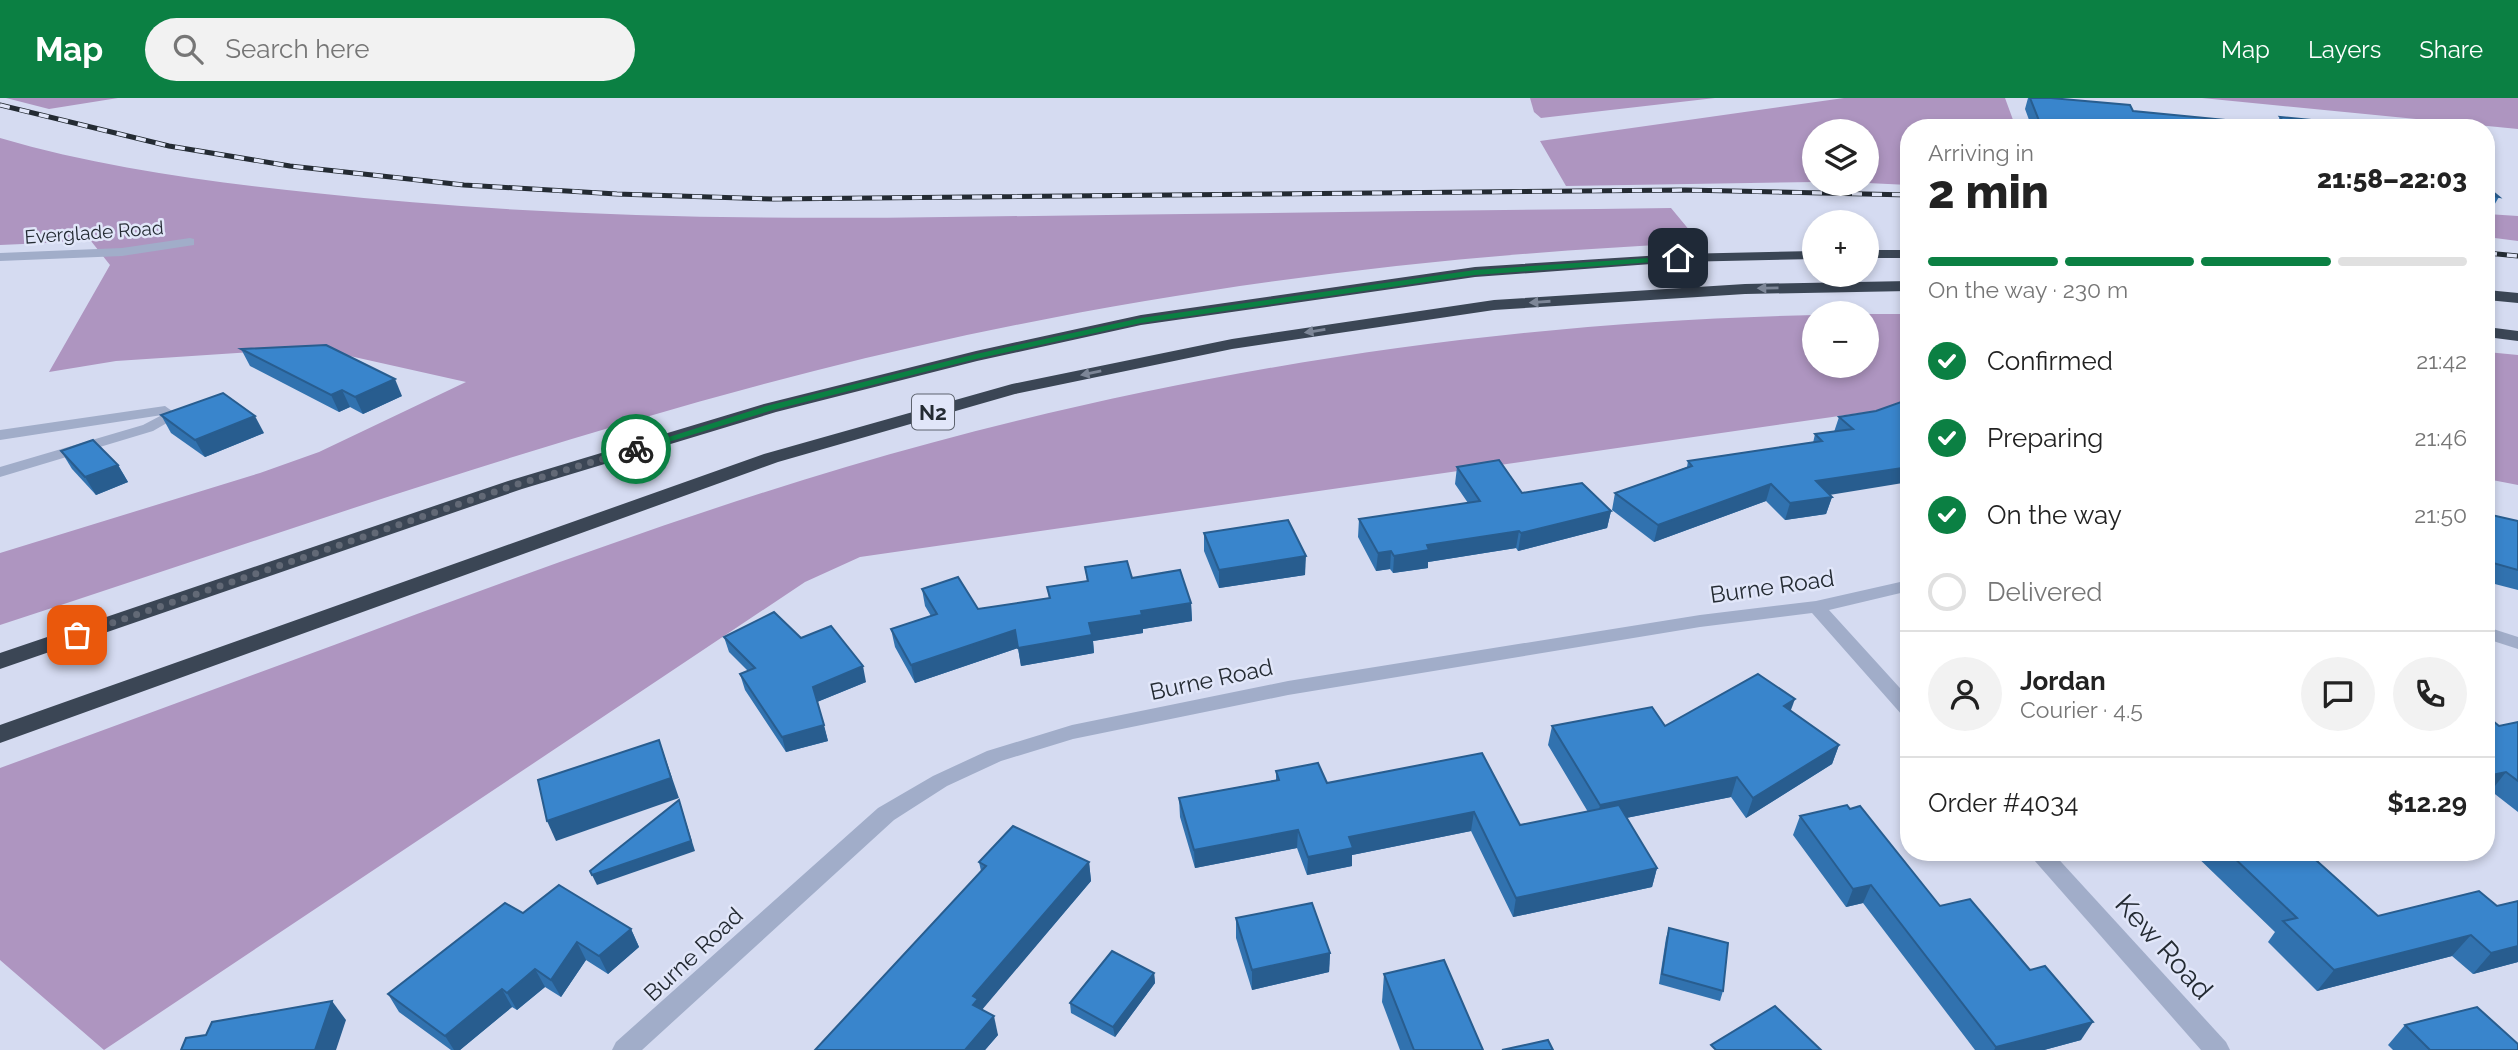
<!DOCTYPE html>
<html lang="en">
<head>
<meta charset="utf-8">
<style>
  :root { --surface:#fff; --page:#f2f2f2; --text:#222; --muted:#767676; --line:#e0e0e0; --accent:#0b8043 }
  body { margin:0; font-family:Raleway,sans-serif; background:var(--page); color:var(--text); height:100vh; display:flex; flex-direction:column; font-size:26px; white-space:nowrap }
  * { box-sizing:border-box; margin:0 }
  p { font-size:23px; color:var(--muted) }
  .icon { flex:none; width:38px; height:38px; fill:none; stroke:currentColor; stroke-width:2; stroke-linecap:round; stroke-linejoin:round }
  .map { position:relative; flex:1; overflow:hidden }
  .side { position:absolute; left:1900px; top:21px; width:595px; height:742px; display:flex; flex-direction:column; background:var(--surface); border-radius:28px; box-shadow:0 4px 10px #0003 }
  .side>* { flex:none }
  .controls { position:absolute; left:1802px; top:21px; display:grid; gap:14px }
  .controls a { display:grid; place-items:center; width:77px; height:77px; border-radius:50%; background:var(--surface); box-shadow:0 4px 10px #0003; font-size:35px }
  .pin { position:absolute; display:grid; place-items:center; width:60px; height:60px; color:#fff; margin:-30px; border-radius:14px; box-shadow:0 4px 10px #0006 }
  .courier { position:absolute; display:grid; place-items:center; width:70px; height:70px; margin:-35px; border:5px solid #0b8043; border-radius:50%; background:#fff; color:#222; box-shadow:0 2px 9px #0007 }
  .head em { font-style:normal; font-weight:800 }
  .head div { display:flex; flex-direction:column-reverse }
  .head { display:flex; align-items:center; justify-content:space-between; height:119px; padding:0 28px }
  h1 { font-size:46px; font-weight:800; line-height:52px }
  .bar { display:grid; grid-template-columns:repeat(4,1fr); gap:10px 7px; align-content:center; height:84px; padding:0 28px }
  .bar i { height:9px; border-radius:5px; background:var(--line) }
  .bar .active { background:var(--accent) }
  .bar p { grid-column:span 4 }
  .line { display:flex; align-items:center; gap:18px; padding:0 28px; border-top:2px solid var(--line) }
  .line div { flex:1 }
  .round { display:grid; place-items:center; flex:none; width:74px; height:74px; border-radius:37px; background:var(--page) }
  ol { padding:0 28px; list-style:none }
  li { display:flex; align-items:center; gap:21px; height:77px }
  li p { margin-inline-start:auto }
  li .icon { padding:7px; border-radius:50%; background:var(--accent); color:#fff; stroke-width:4 }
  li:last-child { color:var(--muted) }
  li i { width:38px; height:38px; border:4px solid var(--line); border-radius:50% }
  header { display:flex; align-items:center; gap:42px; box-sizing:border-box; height:98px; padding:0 35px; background:var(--accent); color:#fff }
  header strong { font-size:33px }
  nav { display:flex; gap:38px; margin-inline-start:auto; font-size:24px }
  .search { width:490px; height:63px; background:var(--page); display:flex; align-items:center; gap:18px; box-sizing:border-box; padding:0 24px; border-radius:38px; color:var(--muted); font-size:26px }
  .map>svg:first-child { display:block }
  .green { fill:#ae95c0 }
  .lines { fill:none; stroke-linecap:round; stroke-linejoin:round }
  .street { fill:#a1adc9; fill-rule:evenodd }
  .highway { fill:#3b4655; fill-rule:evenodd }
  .rail-casing { stroke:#242b33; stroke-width:5 }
  .rail { stroke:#e1e6f9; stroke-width:3.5; stroke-dasharray:10; stroke-linecap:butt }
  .wall { fill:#3172af }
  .shaded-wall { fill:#285d8f }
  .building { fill:#3985cc; stroke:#285d8f; stroke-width:2 }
  .oneway { fill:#7d8697 }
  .route { fill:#0b8043 }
  .done { stroke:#626976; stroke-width:7; stroke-dasharray:0 12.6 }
  .labels { text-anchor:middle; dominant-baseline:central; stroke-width:5; stroke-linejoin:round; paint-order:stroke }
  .far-street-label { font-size:19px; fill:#242b33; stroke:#e1e6f9 }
  .shield { fill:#e1e6f9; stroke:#5d636e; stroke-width:2 }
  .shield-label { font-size:21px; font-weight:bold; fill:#242b33 }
  .street-label { font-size:23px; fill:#242b33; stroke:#e1e6f9 }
  .near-street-label { font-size:28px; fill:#242b33; stroke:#e1e6f9 }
</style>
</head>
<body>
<header>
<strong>Map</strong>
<div class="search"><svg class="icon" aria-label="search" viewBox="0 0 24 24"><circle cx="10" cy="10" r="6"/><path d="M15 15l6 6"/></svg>Search here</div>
<nav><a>Map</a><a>Layers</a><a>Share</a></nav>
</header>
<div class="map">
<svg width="2518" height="952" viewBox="0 0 2518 952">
  <rect width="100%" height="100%" fill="#d5dbf1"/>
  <!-- green -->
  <g class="green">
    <polygon points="6,0 118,0 49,11"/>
    <polygon points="1530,0 1715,0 1541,20 1534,14"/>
    <polygon points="1844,0 2005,0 2016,30 1909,30 1909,87 1867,85 1867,33 1815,33 1815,84 1566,88 1540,43"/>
    <polygon points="2202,0 2518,0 2518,31"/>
    <path d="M0 40C102 70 210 84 315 95 525 118 735 122 946 119 1188 116 1430 113 1671 110L1700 145C1400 158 1105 199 814 273 539 343 270 439 0 527V455L260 375 319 354 466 284 314 250 116 263 49 274 110 167 91 143 0 147Z"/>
    <polygon points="2487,116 2518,118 2518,143 2487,139"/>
    <path d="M1867 216H1909V308L860 459 805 484 104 952 0 862V670C139 619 278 568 417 516 559 464 701 412 846 369 1161 276 1487 224 1815 217V268H1867Z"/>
    <polygon points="2487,254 2518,257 2518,387 2487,381"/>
  </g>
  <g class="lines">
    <!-- street -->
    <g class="street">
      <polygon points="190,140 194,141 194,147 122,158 0,163 0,155 122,150"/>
      <polygon points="165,308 179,318 153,333 0,379 0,369 143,327 162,317 0,342 0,332"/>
      <polygon points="1909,482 1909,493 1829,512 1909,600 1909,619 1902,617 1812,515 1700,529 1288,597 1073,641 1001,663 947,688 894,722 642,952 612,952 616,944 878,710 933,678 987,653 1072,627 1288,583 1700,517 1816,503"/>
      <polygon points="2487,529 2518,539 2518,551 2487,541"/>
      <polygon points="2027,754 2052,754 2226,944 2230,952 2201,952"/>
    </g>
    <!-- highway -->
    <g class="highway">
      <rect x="1867" y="152" width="42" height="8"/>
      <polygon points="1815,153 1815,161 1678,164 1475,179 1141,227 977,263 776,314 522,391 0,571 0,555 508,383 764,306 976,253 1141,217 1475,169 1678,156"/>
      <polygon points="1909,183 1909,193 1745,196 1494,212 1232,251 1015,296 778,364 0,645 0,627 764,356 1012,286 1232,241 1494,202 1745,186"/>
      <polygon points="2487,192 2518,195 2518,205 2487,202"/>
      <polygon points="2487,229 2518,233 2518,243 2487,239"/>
    </g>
    <!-- rail casing -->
    <g class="rail-casing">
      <g id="rail">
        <polyline points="0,7 169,48 290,68 464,87 617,96 773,101 1685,92 1909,97"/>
        <polyline points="2487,155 2518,158"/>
      </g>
    </g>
    <!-- rail -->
    <use href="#rail" class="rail"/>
  </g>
  <!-- wall -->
  <g class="wall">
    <polygon points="2028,0 2051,0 2133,13 2276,27 2280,19 2373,30 2032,30 2025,11"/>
    <polygon points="2487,89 2499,99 2490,114 2487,113"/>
    <polygon points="241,251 402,298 363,316 350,309 339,314 250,268"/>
    <polygon points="1876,313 1830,397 1832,399 1826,416 1785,422 1766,403 1654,444 1612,412 1615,395 1687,369 1688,363 1813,345 1815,336 1834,334 1839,319"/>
    <polygon points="161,317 264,335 205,359 171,335"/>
    <polygon points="61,353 118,367 128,384 96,397 72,371"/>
    <polygon points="1457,369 1522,395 1611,413 1607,430 1518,453 1516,450 1428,464 1428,470 1393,475 1390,471 1376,473 1358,439 1359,421 1468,405 1455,386"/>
    <polygon points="2487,416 2518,423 2518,492 2487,484"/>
    <polygon points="1204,435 1305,477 1219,490 1204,453"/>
    <polygon points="1085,469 1132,480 1191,505 1192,523 1143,531 1143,535 1093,543 1094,555 1021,568 1018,550 915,585 895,549 891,531 931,518 925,508 922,491 978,511 1049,500 1047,489 1087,483"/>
    <polygon points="724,539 801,540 866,584 817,604 828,643 786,654 745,592 740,576 748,573 729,554"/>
    <polygon points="1791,613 1839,647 1832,666 1746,720 1731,699 1626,720 1657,770 1652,789 1513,819 1471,733 1352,757 1352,768 1307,777 1297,750 1195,770 1180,719 1179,700 1276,682 1276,673 1327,685 1482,655 1520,727 1588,714 1548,647 1552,628 1665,628"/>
    <polygon points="2518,624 2518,714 2491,693 2499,628"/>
    <polygon points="1800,718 1940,808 2081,942 2044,952 1975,952 1863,805 1846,809 1793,737"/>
    <polygon points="2192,754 2307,754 2378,818 2479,793 2518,864 2473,876 2452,858 2317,893 2268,844 2275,834"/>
    <polygon points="979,764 1089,764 1091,783 982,911 998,937 985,952 815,952 981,773"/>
    <polygon points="523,815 631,831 639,849 608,876 586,862 561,899 545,889 517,912 512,909 460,952 451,952 399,914 388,896"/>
    <polygon points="1236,820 1330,855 1329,874 1252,892 1236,840"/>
    <polygon points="1669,830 1723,893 1720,903 1659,886 1666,840"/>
    <polygon points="1154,875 1155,885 1115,939 1071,915 1070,905"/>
    <polygon points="1384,876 1483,952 1400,952 1382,904"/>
    <polygon points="2405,927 2518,952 2393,952 2388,947"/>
  </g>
  <!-- shaded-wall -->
  <g class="shaded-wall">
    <polygon points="395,281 402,298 363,316 355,299"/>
    <polygon points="342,292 350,309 339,314 331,297"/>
    <polygon points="255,318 264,335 205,359 195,342"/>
    <polygon points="118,367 128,384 96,397 85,379"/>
    <polygon points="1909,369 1909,384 1811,400 1816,383"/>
    <polygon points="1771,386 1766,403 1654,444 1658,427"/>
    <polygon points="1832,399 1826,416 1785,422 1790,405"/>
    <polygon points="1611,413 1607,430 1518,453 1521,435"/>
    <polygon points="1519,433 1516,450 1428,464 1428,470 1393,475 1394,458 1427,447"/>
    <polygon points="1391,453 1390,471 1376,473 1378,455"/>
    <polygon points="1306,458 1305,477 1219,490 1219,472"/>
    <polygon points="1191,505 1192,523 1143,531 1143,535 1093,543 1094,555 1021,568 1018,550 1089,525 1141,513"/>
    <polygon points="1015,532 1018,550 915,585 911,567"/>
    <polygon points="863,568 866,584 817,604 813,589"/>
    <polygon points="1795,601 1788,620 1784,608"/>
    <polygon points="824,627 828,643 786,654 782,639"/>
    <polygon points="659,642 679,700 556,743 547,723"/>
    <polygon points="1839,647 1832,666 1746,720 1753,700"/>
    <polygon points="2506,674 2491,693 2487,694 2487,678"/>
    <polygon points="1737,679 1731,699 1596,726 1600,707"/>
    <polygon points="679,702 695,753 597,787 592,777"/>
    <polygon points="1474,714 1471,733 1352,757 1352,768 1307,777 1308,759 1349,739"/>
    <polygon points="1298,732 1297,750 1195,770 1194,752"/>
    <polygon points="1089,764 1091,783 981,913 973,907 973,898"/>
    <polygon points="1657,770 1652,789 1513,819 1516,800"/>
    <polygon points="1871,787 1863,805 1846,809 1853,791"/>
    <polygon points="631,831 639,849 608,876 599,858"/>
    <polygon points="2471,837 2452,858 2317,893 2334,872"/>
    <polygon points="577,844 586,862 561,899 551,882"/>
    <polygon points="2518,848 2518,864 2473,876 2491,855"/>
    <polygon points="1330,855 1329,874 1252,892 1252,872"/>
    <polygon points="535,871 545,889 517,912 507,895"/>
    <polygon points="1154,875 1155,885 1115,939 1113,929"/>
    <polygon points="502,891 512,909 460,952 454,952 445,938"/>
    <polygon points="332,903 346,922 336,952 315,952"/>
    <polygon points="994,918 998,937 985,952 965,952"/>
    <polygon points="2093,924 2081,942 2044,952 1994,952 1996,949"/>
  </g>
  <!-- building -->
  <g class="building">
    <polygon points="2030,0 2051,0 2130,7 2133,13 2287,28 2280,19 2372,28 2373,30 2042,30"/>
    <polygon points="2487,89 2499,99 2487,97"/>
    <polygon points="326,247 395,281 355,299 342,292 331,297 241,251"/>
    <polygon points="223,295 255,318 195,342 161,317"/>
    <polygon points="1901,304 1909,309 1909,369 1816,383 1832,399 1790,405 1771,386 1658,427 1615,395 1692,368 1688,363 1822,343 1815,336 1853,331 1839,319 1876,313"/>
    <polygon points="93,342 118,367 85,379 61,353"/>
    <polygon points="1499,362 1522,395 1582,385 1611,413 1521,435 1519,433 1427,447 1429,452 1394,458 1391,453 1378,455 1359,421 1480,403 1457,369"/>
    <polygon points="2487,416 2518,423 2518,472 2493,465 2487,434"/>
    <polygon points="1288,422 1306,458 1219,472 1204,435"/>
    <polygon points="1127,463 1132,480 1180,472 1191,505 1141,513 1142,517 1089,525 1092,537 1018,550 1015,532 911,567 891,531 937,516 922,491 958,479 978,511 1050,500 1047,489 1088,483 1085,469"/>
    <polygon points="774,514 801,540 831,528 863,568 813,589 824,627 782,639 740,576 755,570 724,539"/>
    <polygon points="1758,576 1795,601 1784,608 1839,647 1753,700 1737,679 1600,707 1552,628 1652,609 1665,628"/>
    <polygon points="2487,618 2499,628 2518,624 2518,683 2506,674 2487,678"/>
    <polygon points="659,642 671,680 547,723 538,682"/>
    <polygon points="1482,655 1520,727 1619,707 1657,770 1516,800 1474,714 1349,739 1353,750 1308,759 1298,732 1194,752 1179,700 1279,682 1276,673 1318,665 1327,685"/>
    <polygon points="679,702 691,743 592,777 590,773"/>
    <polygon points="1847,707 1850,711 1860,708 1940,808 1970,801 2030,872 2045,868 2093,924 1996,949 1871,787 1853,791 1800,718"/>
    <polygon points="1013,728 1089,764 973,898 978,901 973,907 994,918 965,952 815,952 986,768 979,764"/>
    <polygon points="2228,754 2307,754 2378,818 2479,793 2497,808 2518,803 2518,848 2491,855 2471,837 2334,872 2283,823 2297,820"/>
    <polygon points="559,787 631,831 599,858 577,844 551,882 535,871 507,895 502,891 445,938 388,896 505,805 523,815"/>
    <polygon points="1312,805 1330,855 1252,872 1236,820"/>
    <polygon points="1669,830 1728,845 1723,893 1662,876"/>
    <polygon points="1112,853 1154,875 1113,929 1070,905"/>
    <polygon points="1444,862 1483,952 1414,952 1384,876"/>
    <polygon points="332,903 315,952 181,952 186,940 206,937 212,924"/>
    <polygon points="1775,908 1821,952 1716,952 1711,947"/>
    <polygon points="2477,909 2518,946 2518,952 2430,952 2405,927"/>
    <polygon points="1548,942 1553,952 1502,952"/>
  </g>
  <!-- one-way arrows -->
  <defs><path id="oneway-solid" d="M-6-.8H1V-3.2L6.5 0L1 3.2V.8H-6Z" transform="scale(1.75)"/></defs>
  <g class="oneway">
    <use href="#oneway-solid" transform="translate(1768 190) rotate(179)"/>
    <use href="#oneway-solid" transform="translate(1540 204) rotate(176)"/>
    <use href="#oneway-solid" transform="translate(1315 233) rotate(171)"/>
    <use href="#oneway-solid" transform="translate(1091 275) rotate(168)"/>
  </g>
  <!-- route -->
  <polygon class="route" points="1678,158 1681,162 1475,177 1141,225 976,261 773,312 639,353 631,351 766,308 976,256 1141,220 1475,172"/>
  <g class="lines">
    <!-- done -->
    <polyline class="done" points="77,537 515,387 636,351"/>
  </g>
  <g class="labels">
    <!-- far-street labels -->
    <g class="far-street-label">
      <text transform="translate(94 134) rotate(-4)">Everglade Road</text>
    </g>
    <!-- shield labels -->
    <rect class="shield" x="912" y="296.5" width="42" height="35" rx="5"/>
    <g class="shield-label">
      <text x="933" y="314">N2</text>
    </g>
    <!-- street labels -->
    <g class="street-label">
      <text transform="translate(1772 488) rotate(-8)">Burne Road</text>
      <text transform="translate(1211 581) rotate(-12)">Burne Road</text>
      <text transform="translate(693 856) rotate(-43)">Burne Road</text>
    </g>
    <!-- near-street labels -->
    <g class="near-street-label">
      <text transform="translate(2164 849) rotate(48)">Kew Road</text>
    </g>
  </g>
</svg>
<div class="controls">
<a><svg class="icon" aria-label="layers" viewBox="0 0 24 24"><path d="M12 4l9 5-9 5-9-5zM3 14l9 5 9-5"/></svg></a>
<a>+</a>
<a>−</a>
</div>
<div class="pin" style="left:77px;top:537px;background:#ea580c"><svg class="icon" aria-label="bag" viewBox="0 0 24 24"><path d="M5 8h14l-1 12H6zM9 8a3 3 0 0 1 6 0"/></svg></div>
<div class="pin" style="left:1678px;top:160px;background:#1f2937"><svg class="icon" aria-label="home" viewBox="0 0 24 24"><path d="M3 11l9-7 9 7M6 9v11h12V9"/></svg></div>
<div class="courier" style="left:636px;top:351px"><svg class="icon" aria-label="bike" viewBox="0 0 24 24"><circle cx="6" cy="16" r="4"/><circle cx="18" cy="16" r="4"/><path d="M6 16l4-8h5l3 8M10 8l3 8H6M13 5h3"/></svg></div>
<section class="side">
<div class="head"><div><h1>2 min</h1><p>Arriving in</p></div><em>21:58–22:03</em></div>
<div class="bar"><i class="active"></i><i class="active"></i><i class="active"></i><i></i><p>On the way · 230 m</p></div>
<ol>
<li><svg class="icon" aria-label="check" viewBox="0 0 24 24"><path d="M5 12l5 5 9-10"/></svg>Confirmed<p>21:42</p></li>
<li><svg class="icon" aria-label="check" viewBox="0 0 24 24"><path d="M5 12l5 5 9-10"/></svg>Preparing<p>21:46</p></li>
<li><svg class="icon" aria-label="check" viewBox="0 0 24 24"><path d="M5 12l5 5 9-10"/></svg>On the way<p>21:50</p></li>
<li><i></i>Delivered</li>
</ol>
<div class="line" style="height:126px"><a class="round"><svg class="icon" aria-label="person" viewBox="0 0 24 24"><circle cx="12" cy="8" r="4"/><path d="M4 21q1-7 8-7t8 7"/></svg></a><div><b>Jordan</b><p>Courier · 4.5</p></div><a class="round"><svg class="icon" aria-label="chat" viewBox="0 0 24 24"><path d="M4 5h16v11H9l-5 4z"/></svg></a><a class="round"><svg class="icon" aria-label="phone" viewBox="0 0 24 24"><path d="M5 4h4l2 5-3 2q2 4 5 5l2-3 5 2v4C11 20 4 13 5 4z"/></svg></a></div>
<div class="line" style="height:91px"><div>Order #4034</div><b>$12.29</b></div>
</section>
</div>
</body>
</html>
